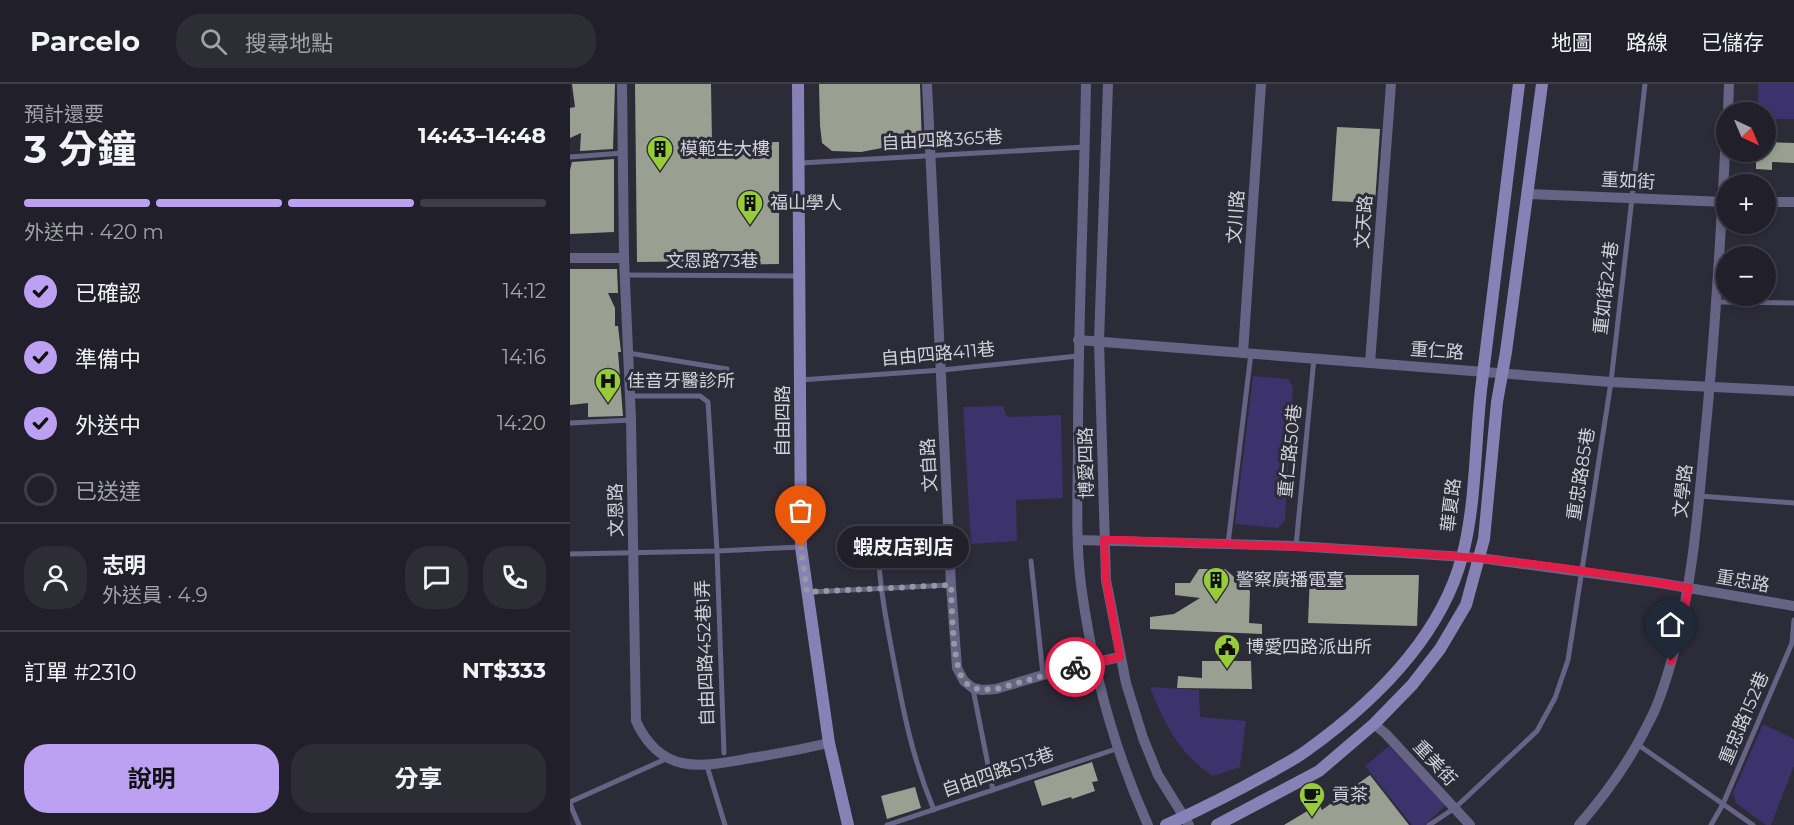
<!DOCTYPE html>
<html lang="zh-TW">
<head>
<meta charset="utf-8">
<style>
  :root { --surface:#21202a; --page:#2d2d36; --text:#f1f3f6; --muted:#a2a3a8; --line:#3e3e47; --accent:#bca0f2 }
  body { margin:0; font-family:Montserrat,"Noto Sans TC",sans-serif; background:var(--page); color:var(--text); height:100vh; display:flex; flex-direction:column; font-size:22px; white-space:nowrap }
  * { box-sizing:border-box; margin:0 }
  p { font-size:20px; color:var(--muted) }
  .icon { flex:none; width:33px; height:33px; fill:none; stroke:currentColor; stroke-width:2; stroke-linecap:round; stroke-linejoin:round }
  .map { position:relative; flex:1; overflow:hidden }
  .side { display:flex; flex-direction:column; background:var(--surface); width:570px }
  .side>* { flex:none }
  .needle { width:39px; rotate:136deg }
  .fabs { position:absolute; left:1146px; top:18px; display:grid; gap:12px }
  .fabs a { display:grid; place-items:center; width:60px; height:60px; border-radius:50%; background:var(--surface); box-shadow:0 3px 9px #0003,0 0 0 2px var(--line); font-size:30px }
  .pin { position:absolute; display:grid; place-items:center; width:51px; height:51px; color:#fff; margin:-62px -26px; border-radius:50% 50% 50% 0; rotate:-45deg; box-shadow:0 0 6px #0007 }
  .pin .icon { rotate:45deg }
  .courier { position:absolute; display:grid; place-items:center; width:60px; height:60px; margin:-30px; border:4px solid #e11d48; border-radius:50%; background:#fff; color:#222; box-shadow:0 2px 8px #0007 }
  .bubble { position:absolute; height:42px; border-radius:21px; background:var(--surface); box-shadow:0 3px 9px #0003,0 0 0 2px var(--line); font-size:20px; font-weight:700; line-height:42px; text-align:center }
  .headline em { font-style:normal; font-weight:700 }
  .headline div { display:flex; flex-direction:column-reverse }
  .headline { display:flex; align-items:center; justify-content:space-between; height:102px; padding:0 24px }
  h1 { font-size:39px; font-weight:700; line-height:45px }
  .bar { display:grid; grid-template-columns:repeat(4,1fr); gap:9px 6px; align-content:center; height:72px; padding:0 24px }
  .bar i { height:8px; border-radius:4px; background:var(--line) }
  .bar .current { background:var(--accent) }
  .bar p { grid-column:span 4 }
  .line { display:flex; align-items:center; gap:15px; padding:0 24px; border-top:2px solid var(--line) }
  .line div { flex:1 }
  .round { display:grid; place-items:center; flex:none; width:63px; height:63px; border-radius:24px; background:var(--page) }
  ol { padding:0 24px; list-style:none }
  li { display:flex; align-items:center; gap:18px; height:66px }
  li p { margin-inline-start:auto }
  li .icon { padding:6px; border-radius:50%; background:var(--accent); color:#111; stroke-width:4 }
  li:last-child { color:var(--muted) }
  li i { width:33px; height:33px; border:3px solid var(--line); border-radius:50% }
  .cta { display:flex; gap:12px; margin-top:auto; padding:12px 24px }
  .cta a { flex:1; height:69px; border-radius:24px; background:var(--accent); color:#111; font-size:24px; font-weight:700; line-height:69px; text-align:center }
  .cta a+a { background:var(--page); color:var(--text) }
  header { display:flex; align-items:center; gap:36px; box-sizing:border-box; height:84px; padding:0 30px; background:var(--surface); border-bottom:2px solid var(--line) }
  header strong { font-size:28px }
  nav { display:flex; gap:33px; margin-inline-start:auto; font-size:21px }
  .search { width:420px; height:54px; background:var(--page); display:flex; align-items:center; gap:15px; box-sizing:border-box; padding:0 21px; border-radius:24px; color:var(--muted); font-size:22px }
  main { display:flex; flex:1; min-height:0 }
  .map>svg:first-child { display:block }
  .green { fill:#3c326c }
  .building { fill:#99a091 }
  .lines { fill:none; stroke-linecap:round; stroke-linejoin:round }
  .lane { stroke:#666384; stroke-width:5 }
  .street { stroke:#666384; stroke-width:10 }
  .secondary { stroke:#8781b6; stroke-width:12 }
  .done { stroke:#9898a1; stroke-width:6; stroke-dasharray:0 10.8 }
  .route { stroke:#e11d48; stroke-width:8 }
  .labels { text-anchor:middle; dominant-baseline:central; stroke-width:6; stroke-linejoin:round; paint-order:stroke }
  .street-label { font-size:18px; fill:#d2d2da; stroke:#2c2b38 }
  .poi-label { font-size:18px; fill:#d2d2da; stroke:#2c2b38; text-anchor:start }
</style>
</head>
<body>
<header>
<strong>Parcelo</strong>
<div class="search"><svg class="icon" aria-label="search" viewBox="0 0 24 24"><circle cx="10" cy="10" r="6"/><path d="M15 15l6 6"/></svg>搜尋地點</div>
<nav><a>地圖</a><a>路線</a><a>已儲存</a></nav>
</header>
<main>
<section class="side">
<div class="headline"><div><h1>3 分鐘</h1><p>預計還要</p></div><em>14:43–14:48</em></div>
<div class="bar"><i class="current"></i><i class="current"></i><i class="current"></i><i></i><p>外送中 · 420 m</p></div>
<ol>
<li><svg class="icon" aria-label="check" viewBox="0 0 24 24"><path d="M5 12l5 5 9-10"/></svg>已確認<p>14:12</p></li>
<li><svg class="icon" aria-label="check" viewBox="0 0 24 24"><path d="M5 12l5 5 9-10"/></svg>準備中<p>14:16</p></li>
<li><svg class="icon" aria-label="check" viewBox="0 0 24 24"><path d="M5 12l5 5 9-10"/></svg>外送中<p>14:20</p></li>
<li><i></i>已送達</li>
</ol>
<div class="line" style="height:108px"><a class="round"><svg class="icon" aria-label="person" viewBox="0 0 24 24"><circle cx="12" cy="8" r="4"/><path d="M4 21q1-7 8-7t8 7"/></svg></a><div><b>志明</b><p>外送員 · 4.9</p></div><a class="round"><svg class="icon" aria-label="chat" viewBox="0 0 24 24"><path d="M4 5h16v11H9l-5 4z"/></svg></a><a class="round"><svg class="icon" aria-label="phone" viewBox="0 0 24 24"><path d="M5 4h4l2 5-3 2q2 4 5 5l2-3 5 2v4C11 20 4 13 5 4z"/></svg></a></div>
<div class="line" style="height:78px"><div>訂單 #2310</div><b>NT$333</b></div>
<div class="cta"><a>說明</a><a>分享</a></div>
</section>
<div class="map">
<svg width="1224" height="741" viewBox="0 0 1224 741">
  <rect width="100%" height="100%" fill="#2c2b38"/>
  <!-- green -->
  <g class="green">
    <polygon points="1188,0 1224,0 1224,35 1196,35 1196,28 1188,28"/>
    <polygon points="683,292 718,295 723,303 715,436 708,444 665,440"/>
    <polygon points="433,322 437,333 491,331 493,414 446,416 447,457 401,460 393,323"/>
    <path d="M580 603 629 606 630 633 676 637 670 683 643 692C609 670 594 639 580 603Z"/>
    <polygon points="1193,640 1224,655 1224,682 1201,741 1196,741 1166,719 1163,709"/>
    <polygon points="819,662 876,721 855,741 842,741 795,682"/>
  </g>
  <!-- building -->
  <g class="building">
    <polygon points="2,0 45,0 43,65 10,67 11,49 0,54 0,24 5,23"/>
    <polygon points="65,0 141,0 142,59 209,58 209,180 151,181 151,177 67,178"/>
    <polygon points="249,0 350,0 352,63 312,64 291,68 262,67 252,59 250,41"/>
    <polygon points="767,43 810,45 805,119 762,117"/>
    <polygon points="1196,58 1224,59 1224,79 1202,78 1202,86 1186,85 1186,68 1196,68"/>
    <polygon points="44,75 44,148 0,150 0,86 2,78"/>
    <polygon points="0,185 47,185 48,209 38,209 45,224 45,242 48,242 51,268 48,268 53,332 18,333 18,319 0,321"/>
    <polygon points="629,485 655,485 680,507 679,539 692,540 692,550 580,545 580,533 604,530 630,514 605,511 605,499 620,499"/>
    <polygon points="740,491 849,491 847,542 738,539"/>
    <polygon points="632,577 681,577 682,605 607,604 608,592 632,594"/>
    <polygon points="522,678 528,697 522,698 525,707 502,715 501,713 472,722 464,697"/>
    <polygon points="800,691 839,741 714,741 749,720 752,726"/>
    <polygon points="345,703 351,724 317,735 311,712"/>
  </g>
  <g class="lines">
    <!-- lane -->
    <g class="lane">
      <polyline points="0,73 53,69"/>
      <polyline points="230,79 515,63"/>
      <polyline points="55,191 228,192"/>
      <polyline points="1147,218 1224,219"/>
      <polyline points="58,269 157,285"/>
      <polyline points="230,296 372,286 508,272"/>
      <polyline points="60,312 130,312 138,318 147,467 154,669"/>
      <polyline points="0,339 61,336"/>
      <polyline points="1129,412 1224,419"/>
      <polyline points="658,460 681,269"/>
      <polyline points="726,462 744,274"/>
      <path d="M308 467C310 505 317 541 324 578 334 631 343 676 364 726"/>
      <polyline points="0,470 147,467 231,463"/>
      <polyline points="461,477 473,591"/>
      <polyline points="239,508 381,501"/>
      <polyline points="403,605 423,706"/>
      <polyline points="1067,660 1183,741"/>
      <polyline points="137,682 155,741"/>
      <polyline points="0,718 98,674"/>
      <polyline points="0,720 9,741"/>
      <polyline points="317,741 549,664"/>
      <polyline points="859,741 885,724 967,647 985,614 998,576 1041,298 1075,0"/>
      <polyline points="1141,741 1153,720 1222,559 1224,536"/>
    </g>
    <!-- street -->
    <g class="street">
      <path d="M52 0 54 174 61 336 66 637C91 692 132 683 181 674 207 670 233 665 259 659"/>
      <polyline points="357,0 381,501 387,584 394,597 403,604 412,606 426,605 490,586 550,573"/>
      <path d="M516 0C514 118 508 237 508 355 508 403 505 453 511 501 522 583 544 666 578 741"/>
      <polyline points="538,0 529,257 536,496 556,599 573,654 588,691 619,741"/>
      <polyline points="1158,28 1159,0"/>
      <polyline points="958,110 1156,118"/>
      <polyline points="1196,118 1224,118"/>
      <polyline points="0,174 54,174"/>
      <polyline points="508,256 1041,298 1224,307"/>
      <polyline points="673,269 691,0"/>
      <polyline points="800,279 821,0"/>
      <polyline points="508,456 726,462 910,474 1084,498 1224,522"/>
      <polyline points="804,640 816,650 900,741"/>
      <path d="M1009 741C1038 708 1063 672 1082 632 1092 612 1098 589 1104 568 1123 497 1128 425 1135 352 1145 251 1151 150 1156 49"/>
    </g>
    <!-- secondary -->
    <g class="secondary">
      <polyline points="228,0 231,463 259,659 278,741"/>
      <path d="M596 741C632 725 667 707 701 688 713 681 725 675 736 667 803 619 870 555 892 473 906 422 905 359 911 306 923 204 937 102 949 0"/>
      <polyline points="647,741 749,687 804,640 842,601 870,565 896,521 914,455 927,318 936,268 972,0"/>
    </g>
  </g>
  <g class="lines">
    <!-- done -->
    <path class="done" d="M231 463 237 508 381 501C382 522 382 585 395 598 404 607 414 606 426 605L505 583"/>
    <!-- route -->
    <path class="route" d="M505 583 550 573 536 496 534 456H552C666 461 780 463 893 473 969 479 1045 491 1119 504L1101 577"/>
  </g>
  <!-- icons -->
  <defs>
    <g id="building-pin" transform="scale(1.35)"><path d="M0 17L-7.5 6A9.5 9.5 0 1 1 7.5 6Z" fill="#97cc39" stroke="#2c2b38"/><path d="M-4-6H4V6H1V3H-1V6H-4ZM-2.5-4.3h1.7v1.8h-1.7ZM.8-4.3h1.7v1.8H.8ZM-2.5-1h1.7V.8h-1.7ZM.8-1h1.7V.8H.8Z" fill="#111"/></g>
    <g id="hospital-pin" transform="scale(1.35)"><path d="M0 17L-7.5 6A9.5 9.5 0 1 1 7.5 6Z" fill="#97cc39" stroke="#2c2b38"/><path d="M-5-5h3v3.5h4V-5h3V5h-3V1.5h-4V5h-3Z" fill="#111"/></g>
    <g id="civic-pin" transform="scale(1.35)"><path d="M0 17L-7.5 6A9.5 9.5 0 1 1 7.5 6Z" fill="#97cc39" stroke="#2c2b38"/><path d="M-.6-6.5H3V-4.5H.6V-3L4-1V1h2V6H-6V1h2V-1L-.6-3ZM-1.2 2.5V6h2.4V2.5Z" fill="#111"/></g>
    <g id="cafe-pin" transform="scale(1.35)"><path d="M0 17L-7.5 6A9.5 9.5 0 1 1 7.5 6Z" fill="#97cc39" stroke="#2c2b38"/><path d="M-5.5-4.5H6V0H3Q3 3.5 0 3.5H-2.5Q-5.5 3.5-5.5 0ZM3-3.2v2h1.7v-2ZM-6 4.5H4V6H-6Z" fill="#111"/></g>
  </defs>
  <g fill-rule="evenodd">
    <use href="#building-pin" x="90" y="65"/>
    <use href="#building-pin" x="180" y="119"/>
    <use href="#hospital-pin" x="38" y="297"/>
    <use href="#building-pin" x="646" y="496"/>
    <use href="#civic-pin" x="657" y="563"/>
    <use href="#cafe-pin" x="742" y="711"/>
  </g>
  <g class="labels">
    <!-- street labels -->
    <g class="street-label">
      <text transform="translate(372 56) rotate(-3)">自由四路365巷</text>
      <text transform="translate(1058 97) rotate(3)">重如街</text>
      <text transform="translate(666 133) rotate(-86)">文川路</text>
      <text transform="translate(794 138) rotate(-86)">文天路</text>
      <text x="142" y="177">文恩路73巷</text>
      <text transform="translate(1036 204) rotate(-83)">重如街24巷</text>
      <text transform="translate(867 267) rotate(4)">重仁路</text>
      <text transform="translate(368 270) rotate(-5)">自由四路411巷</text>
      <text transform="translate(213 337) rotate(-90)">自由四路</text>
      <text transform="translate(720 367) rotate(-84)">重仁路50巷</text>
      <text transform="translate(516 379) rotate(-91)">博愛四路</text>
      <text transform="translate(359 381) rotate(-93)">文自路</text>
      <text transform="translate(1011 390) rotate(-81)">重忠路85巷</text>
      <text transform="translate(1113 407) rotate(-84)">文學路</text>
      <text transform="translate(881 421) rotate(-83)">華夏路</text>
      <text transform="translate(46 426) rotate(-91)">文恩路</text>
      <text transform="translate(1173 497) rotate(10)">重忠路</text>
      <text transform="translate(135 569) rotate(-92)">自由四路452巷1弄</text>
      <text transform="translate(1174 634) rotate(-67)">重忠路152巷</text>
      <text transform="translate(865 679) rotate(47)">重美街</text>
      <text transform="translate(428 688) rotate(-19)">自由四路513巷</text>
    </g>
    <!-- poi labels -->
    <g class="poi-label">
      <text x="110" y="65">模範生大樓</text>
      <text x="200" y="119">福山學人</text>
      <text x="57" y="297">佳音牙醫診所</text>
      <text x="666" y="496">警察廣播電臺</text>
      <text x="676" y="563">博愛四路派出所</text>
      <text x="762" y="711">貢茶</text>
    </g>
  </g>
</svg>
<div class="fabs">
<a><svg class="needle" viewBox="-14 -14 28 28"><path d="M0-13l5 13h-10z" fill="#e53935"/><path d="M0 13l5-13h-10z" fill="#a2a3a8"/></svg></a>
<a>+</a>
<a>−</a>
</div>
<div class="pin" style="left:231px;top:463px;background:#ea580c"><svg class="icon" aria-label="bag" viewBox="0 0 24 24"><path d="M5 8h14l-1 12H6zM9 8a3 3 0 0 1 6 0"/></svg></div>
<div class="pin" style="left:1101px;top:577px;background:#1f2937"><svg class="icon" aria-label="home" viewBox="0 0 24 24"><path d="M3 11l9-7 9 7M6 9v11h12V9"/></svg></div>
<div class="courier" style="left:505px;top:583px"><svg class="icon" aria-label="bike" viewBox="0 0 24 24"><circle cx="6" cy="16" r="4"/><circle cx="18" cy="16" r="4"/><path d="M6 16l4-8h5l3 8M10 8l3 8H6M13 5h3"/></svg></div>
<div class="bubble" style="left:267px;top:442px;width:132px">蝦皮店到店</div>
</div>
</main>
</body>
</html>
